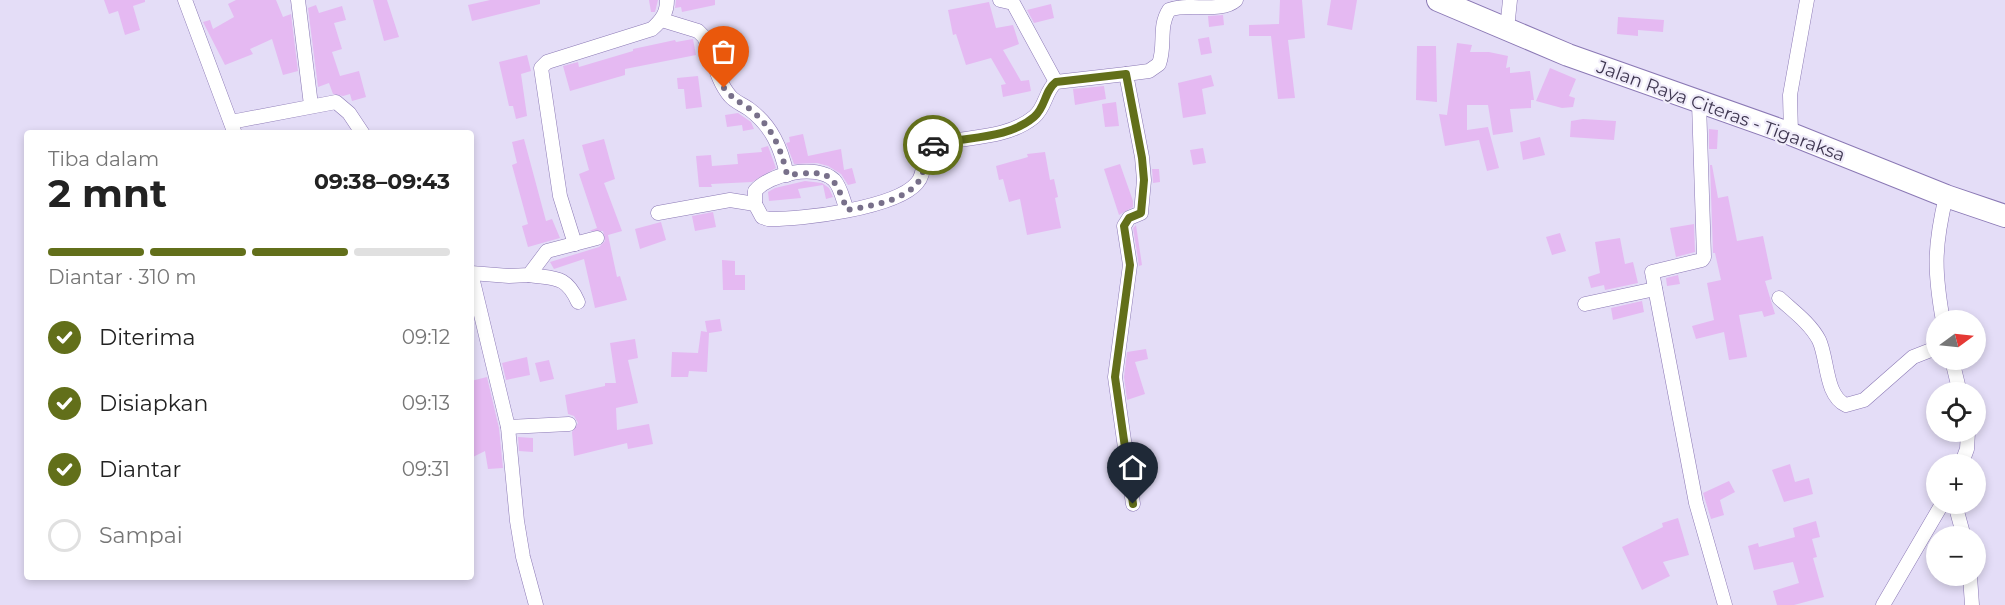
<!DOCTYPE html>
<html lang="id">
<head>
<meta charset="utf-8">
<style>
  :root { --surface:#fff; --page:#f6f6f6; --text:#222; --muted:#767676; --line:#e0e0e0; --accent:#626f1a }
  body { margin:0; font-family:Montserrat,sans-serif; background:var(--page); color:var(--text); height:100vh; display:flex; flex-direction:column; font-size:22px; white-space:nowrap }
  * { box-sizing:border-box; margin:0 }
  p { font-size:20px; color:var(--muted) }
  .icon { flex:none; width:33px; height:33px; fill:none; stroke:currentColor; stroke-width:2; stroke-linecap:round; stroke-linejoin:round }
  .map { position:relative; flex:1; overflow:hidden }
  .sheet { position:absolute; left:24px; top:130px; width:450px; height:450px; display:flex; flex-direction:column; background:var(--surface); border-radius:6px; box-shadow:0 3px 9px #0003 }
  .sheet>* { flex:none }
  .needle { width:39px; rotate:75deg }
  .fabs { position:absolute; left:1926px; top:310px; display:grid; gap:12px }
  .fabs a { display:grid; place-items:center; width:60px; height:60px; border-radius:50%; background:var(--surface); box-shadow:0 3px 9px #0003; font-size:30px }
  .pin { position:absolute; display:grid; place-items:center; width:51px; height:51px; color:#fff; margin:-62px -26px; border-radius:50% 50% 50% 0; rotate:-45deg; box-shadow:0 0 6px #0007 }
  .pin .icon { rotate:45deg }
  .courier { position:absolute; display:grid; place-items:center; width:60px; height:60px; margin:-30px; border:4px solid #626f1a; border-radius:50%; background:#fff; color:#222; box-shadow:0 2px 8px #0007 }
  .headline em { font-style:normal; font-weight:700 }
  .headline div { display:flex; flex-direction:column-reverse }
  .headline { display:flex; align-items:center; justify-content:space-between; height:102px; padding:0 24px }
  h1 { font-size:39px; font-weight:700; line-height:45px }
  .bar { display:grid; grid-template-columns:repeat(4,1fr); gap:9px 6px; align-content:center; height:72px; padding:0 24px }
  .bar i { height:8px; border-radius:4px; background:var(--line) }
  .bar .active { background:var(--accent) }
  .bar p { grid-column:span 4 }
  ol { padding:0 24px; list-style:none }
  li { display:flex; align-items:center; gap:18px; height:66px }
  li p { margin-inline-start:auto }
  li .icon { padding:6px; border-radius:50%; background:var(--accent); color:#fff; stroke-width:4 }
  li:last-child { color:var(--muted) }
  li i { width:33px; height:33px; border:3px solid var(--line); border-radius:50% }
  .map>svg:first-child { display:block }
  .building { fill:#e5b9f2 }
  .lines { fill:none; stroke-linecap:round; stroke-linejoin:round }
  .minor-casing { stroke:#8b79b5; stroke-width:15 }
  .primary-casing { stroke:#8b79b5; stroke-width:24 }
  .minor { stroke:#fff; stroke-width:14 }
  .primary { stroke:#fff; stroke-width:22 }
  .done { stroke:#78708a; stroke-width:6; stroke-dasharray:0 10.8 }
  .route { stroke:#626f1a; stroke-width:8 }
  .labels { text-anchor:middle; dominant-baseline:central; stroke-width:4.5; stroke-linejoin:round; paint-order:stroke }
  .street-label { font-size:18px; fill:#3e3650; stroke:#f0ecfa }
</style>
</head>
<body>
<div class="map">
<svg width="2005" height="605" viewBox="0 0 2005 605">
  <rect width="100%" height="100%" fill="#e4ddf7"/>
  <!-- building -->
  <g class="building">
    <polygon points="104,0 145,0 145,2 133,6 140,30 125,35 118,11 109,14"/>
    <polygon points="236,0 276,0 283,17 291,14 298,71 283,75 272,39 250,49 253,54 225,65 203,22 210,20 213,29 234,17 228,4"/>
    <polygon points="373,0 387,0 399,37 384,41"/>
    <polygon points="490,0 540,0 540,4 472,21 468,5"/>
    <polygon points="649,0 658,0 655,12 651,12"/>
    <polygon points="676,0 715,0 715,5 682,12 681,7 675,8"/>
    <polygon points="1280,0 1302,0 1305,38 1288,40 1295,98 1278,99 1271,36 1249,36 1249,25 1279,24"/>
    <polygon points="1331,0 1357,0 1352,30 1327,25"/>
    <polygon points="989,2 996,28 1013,25 1019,44 1003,50 1021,81 1029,80 1031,91 1003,97 1001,85 1006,84 991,58 966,65 956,34 953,35 948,10"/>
    <polygon points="1051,4 1054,18 1034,23 1027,10"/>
    <polygon points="316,5 319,13 342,6 346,20 334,23 342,49 332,52 340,76 359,71 366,97 352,101 350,94 343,96 333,94 329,83 318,87 308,8"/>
    <polygon points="1223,15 1224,25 1209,27 1208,16"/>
    <polygon points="1618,17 1664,20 1663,32 1638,30 1638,36 1617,34"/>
    <polygon points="1209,37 1212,53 1201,55 1198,39"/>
    <polygon points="675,40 676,42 693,39 696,55 625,69 625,75 570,91 563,66 578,62 579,67 633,51 633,49"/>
    <polygon points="1457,43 1472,45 1470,52 1489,52 1508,56 1506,68 1510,67 1510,73 1530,71 1534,100 1531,100 1531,108 1510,109 1513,132 1493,135 1488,105 1467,105 1467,130 1488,127 1499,168 1487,171 1479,140 1445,146 1439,114 1447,115"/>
    <polygon points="1417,46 1436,46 1437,102 1416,100"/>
    <polygon points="527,55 531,71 521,74 527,116 516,119 513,106 509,106 499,62"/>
    <polygon points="1550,68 1576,79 1569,96 1575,98 1573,107 1562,108 1536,101"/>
    <polygon points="1211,75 1214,86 1202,89 1206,114 1183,118 1178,83"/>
    <polygon points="698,76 702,107 686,109 684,89 678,89 677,78"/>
    <polygon points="1104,86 1106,99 1075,105 1073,89"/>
    <polygon points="1116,102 1119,126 1105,127 1102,104"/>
    <polygon points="738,113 751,122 754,129 743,131 742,125 727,127 725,115"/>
    <polygon points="1583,119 1616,121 1614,140 1570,137 1571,121"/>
    <polygon points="1709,129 1718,130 1717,149 1709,149"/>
    <polygon points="803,134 808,156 841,149 844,170 852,168 856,183 848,185 841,174 828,166 817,163 794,164 786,143 790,142 789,137"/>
    <polygon points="1540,137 1545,155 1523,160 1520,142"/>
    <polygon points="524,139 546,221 552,219 560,238 528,247 522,226 528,224 512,165 517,163 512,142"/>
    <polygon points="604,139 615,179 604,183 622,231 608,235 617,277 620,276 627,300 595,308 584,259 554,269 550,262 599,247 605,241 603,231 589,231 597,228 579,174 589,170 582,145"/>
    <polygon points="768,146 776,168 752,182 711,184 712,187 699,187 696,156 711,155 712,166 738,164 737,154 762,152 761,148"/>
    <polygon points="1203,148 1206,163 1193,165 1190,150"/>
    <polygon points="1045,152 1050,180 1054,179 1058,197 1055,198 1061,228 1027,235 1020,199 1009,202 1003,179 999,180 996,166 1028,157 1027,154"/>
    <polygon points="1120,164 1133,201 1133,207 1119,215 1104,169"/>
    <polygon points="1710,165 1712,165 1718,198 1728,196 1737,241 1763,236 1772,279 1765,281 1775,314 1764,317 1762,311 1739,315 1747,357 1729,360 1724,332 1696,339 1692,326 1714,320 1707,283 1721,280 1715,253 1713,253"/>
    <polygon points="1152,169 1159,169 1160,182 1153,183"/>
    <polygon points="805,181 822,183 829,188 833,197 826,199 823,185 798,189 801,198 769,201 768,192 775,188"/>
    <polygon points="713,212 716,227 695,231 692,216"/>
    <polygon points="661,222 666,240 640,249 635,229"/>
    <polygon points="1694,224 1695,252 1676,257 1670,228"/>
    <polygon points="1136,225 1142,265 1139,266 1133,228"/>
    <polygon points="1560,233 1566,251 1552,255 1546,237"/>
    <polygon points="1620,238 1625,264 1633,262 1638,283 1605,290 1604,285 1591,288 1588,277 1600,273 1595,242"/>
    <polygon points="722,260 735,261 735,275 745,275 745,290 723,290"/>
    <polygon points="1678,275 1680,284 1667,286 1666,278"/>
    <polygon points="1642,301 1644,312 1613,320 1611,308"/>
    <polygon points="720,319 722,331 709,333 707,372 689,371 688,377 671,377 672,352 698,353 701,331 707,332 705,321"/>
    <polygon points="635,339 638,358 628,360 638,403 616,408 617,430 649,424 653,444 628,449 627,443 574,456 572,432 578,423 574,416 568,414 565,395 605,386 605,383 616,383 610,343"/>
    <polygon points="1146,349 1148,359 1135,362 1145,394 1127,400 1124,377 1127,352"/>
    <polygon points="527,357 530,375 506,380 502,363"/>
    <polygon points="549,360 554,379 540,382 535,363"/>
    <polygon points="487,377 499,428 503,468 488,469 485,451 471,458 471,381"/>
    <polygon points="518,437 533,438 533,452 519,451"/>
    <polygon points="1790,464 1795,482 1809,478 1813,494 1784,502 1772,470"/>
    <polygon points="1729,481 1735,492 1720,500 1724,515 1711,519 1703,493"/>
    <polygon points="1678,518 1689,555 1663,562 1670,576 1642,590 1622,547 1663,527 1662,523"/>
    <polygon points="1816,521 1820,537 1812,539 1817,557 1813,558 1824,597 1794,605 1777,605 1773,591 1799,583 1793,562 1754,570 1748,546 1758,543 1759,547 1795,537 1793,528"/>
  </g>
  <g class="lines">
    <!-- minor casing -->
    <g class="minor-casing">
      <g id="minor">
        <polyline points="185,0 235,134"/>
        <polyline points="298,0 311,105"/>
        <polyline points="1000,0 1013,3 1056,82"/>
        <path d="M662 20 698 31 704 37C713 55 716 80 730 96 735 102 742 104 749 109 772 126 781 148 787 175"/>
        <polyline points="1507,29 1510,0"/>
        <polyline points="1699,103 1704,257 1702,260 1652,272 1696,503 1725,605"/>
        <polyline points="231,122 336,102 349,113 363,134"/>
        <polyline points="1791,134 1790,95 1807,0"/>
        <path d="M755 204V191C769 174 816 163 834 180 841 187 843 201 847 210"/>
        <path d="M658 213 730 200 755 204 762 217 768 219C801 220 896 208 917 183 927 172 920 156 931 145 965 136 1006 140 1034 117 1046 107 1045 91 1056 82L1126 74"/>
        <path d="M575 244 560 196 541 68 547 62 652 29C662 20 667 13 667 0"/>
        <polyline points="471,273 508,427 517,521 523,557 536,605"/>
        <polyline points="471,273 509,276 529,275 547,251 597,238"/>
        <path d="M529 275C555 279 566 275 578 302"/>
        <path d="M1779 298C1793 311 1810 323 1819 340 1828 359 1825 396 1846 405L1864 400 1913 357 1936 348"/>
        <polyline points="1585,304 1655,289"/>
        <path d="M1943 321C1934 270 1934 247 1946 196"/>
        <polyline points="1952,360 1960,393"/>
        <polyline points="508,427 569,424"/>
        <polyline points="1961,465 1967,449 1968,432"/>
        <path d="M1133 504 1115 377 1130 265 1124 226 1129 218 1141 213 1144 180 1142 157 1126 74 1149 71 1159 64C1166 45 1158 27 1169 10 1188 2 1220 14 1236 0"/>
        <polyline points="1955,504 1964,537"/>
        <polyline points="1970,576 1972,605"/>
        <polyline points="1883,605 1942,504"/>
      </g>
    </g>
    <!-- primary casing -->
    <g class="primary-casing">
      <polyline id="primary" points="1438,0 1568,55 1791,134 1946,196 2005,216"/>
    </g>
    <!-- minor -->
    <use href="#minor" class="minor"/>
    <!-- primary -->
    <use href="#primary" class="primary"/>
  </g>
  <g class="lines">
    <!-- done -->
    <path class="done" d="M724 88C732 99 740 102 750 109 772 127 781 148 787 175 829 171 832 170 847 210 870 206 913 200 922 175 926 164 922 153 933 145"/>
    <!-- route -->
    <path class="route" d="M933 145C966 136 1007 140 1034 117 1046 107 1044 91 1056 82L1126 74 1142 158 1144 180 1141 213 1129 218 1124 226 1130 265 1115 377 1133 504"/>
  </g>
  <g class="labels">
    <!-- street labels -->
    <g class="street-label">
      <text transform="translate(1721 111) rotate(20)">Jalan Raya Citeras - Tigaraksa</text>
    </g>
  </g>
</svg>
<div class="fabs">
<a><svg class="needle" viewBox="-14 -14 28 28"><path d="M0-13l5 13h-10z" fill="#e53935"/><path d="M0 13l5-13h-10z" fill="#767676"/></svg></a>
<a><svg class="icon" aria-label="locate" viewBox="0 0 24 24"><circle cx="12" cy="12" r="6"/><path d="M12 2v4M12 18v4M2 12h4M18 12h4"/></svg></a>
<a>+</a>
<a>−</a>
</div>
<div class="pin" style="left:724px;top:88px;background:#ea580c"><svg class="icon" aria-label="bag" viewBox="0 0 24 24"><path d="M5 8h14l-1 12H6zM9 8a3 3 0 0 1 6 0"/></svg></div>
<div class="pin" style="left:1133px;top:504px;background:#1f2937"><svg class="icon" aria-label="home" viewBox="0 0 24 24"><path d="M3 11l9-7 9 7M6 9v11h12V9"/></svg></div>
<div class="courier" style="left:933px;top:145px"><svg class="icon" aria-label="car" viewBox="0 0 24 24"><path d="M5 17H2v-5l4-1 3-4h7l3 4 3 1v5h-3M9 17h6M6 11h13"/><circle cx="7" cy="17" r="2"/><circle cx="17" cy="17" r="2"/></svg></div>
<section class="sheet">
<div class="headline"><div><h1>2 mnt</h1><p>Tiba dalam</p></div><em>09:38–09:43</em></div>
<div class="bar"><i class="active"></i><i class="active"></i><i class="active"></i><i></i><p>Diantar · 310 m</p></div>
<ol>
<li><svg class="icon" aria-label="check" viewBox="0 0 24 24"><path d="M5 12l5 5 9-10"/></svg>Diterima<p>09:12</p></li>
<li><svg class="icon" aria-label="check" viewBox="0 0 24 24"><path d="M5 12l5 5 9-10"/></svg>Disiapkan<p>09:13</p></li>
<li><svg class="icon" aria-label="check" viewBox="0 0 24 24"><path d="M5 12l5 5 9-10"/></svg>Diantar<p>09:31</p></li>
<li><i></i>Sampai</li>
</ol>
</section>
</div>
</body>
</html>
